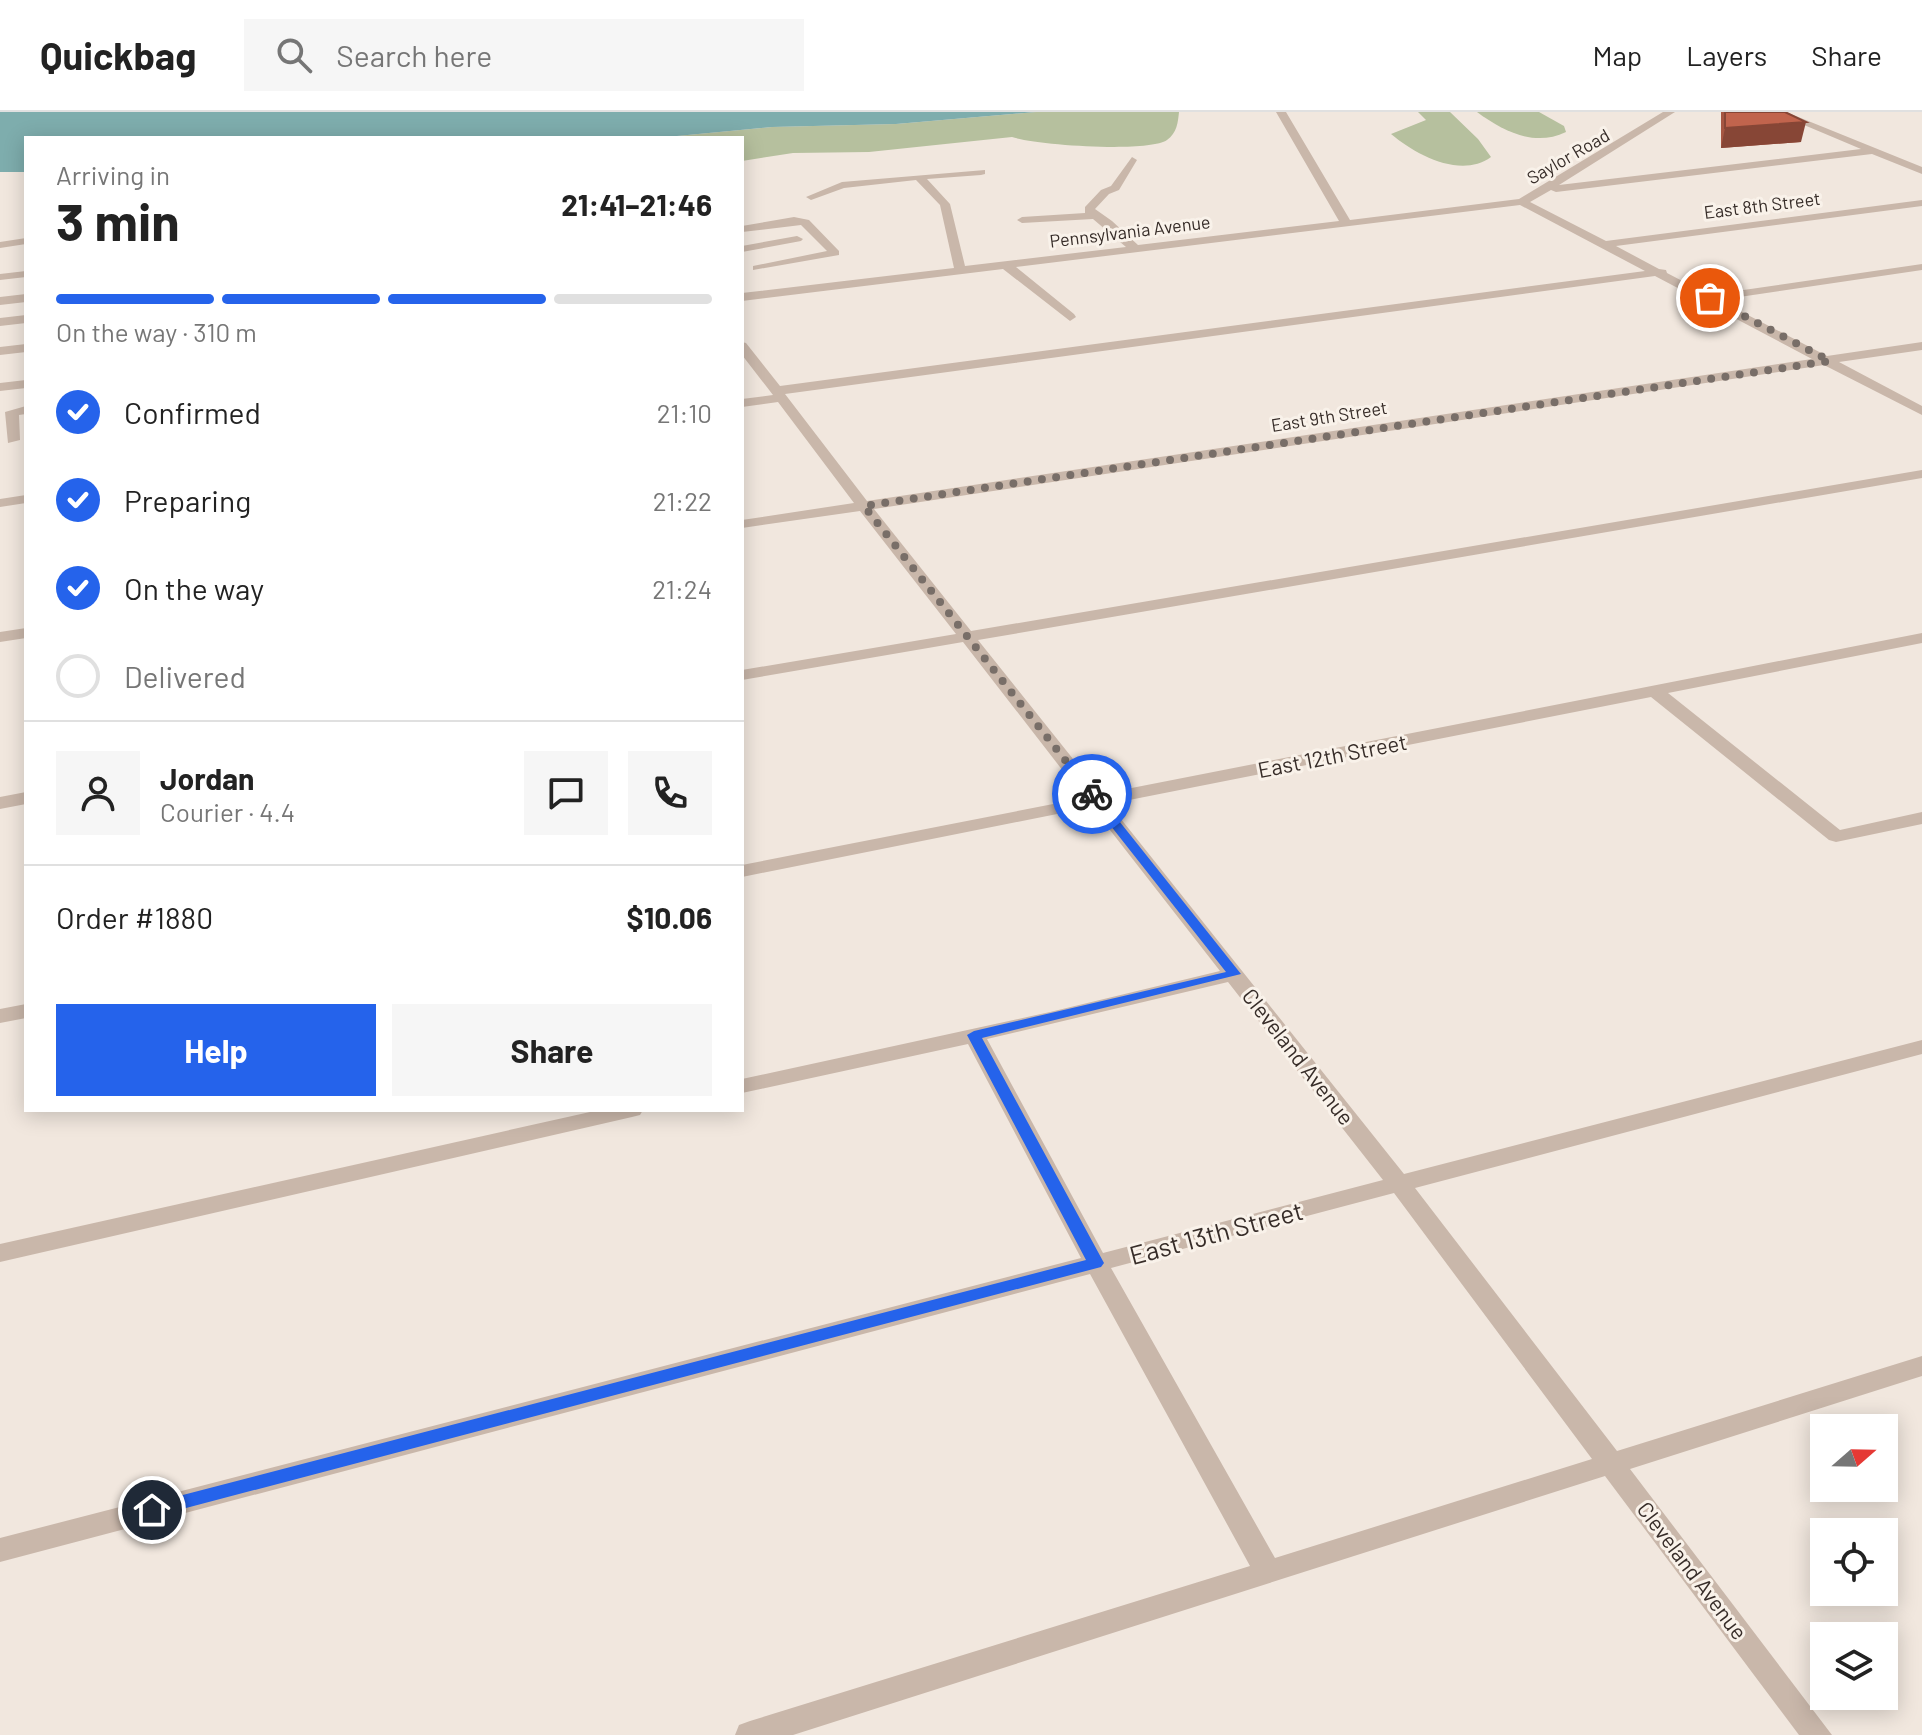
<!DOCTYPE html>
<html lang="en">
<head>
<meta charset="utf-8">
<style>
  :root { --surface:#fff; --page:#f6f6f6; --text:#222; --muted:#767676; --line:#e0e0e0; --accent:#2563eb }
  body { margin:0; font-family:Barlow,sans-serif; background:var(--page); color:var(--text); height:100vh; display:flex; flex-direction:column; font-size:30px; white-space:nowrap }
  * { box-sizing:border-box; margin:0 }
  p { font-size:26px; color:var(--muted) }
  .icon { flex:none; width:44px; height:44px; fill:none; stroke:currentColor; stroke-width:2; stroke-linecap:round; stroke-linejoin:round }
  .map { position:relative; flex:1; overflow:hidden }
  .sheet { position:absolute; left:24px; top:24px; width:720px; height:976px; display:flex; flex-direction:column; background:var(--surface); border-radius:0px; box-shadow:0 4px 20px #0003 }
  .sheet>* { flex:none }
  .needle { width:52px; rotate:70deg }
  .controls { position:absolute; left:1810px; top:1302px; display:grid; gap:16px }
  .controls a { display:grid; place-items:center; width:88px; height:88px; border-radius:0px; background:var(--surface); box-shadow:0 4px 20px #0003; font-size:40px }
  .pin { position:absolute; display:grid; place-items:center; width:68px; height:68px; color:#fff; margin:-34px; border:4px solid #fff; border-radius:50%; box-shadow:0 2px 8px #0007 }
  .courier { position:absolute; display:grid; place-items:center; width:80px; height:80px; margin:-40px; border:6px solid #2563eb; border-radius:50%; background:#fff; color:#222; box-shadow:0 2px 10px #0007 }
  .summary em { font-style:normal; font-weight:700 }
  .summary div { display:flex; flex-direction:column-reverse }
  .summary { display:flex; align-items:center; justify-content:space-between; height:136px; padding:0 32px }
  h1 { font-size:52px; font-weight:700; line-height:60px }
  .bar { display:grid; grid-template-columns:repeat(4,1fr); gap:12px 8px; align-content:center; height:96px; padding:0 32px }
  .bar i { height:10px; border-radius:6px; background:var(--line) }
  .bar .selected { background:var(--accent) }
  .bar p { grid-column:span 4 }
  .line { display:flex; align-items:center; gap:20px; padding:0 32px; border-top:2px solid var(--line) }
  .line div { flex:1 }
  .round { display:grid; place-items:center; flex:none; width:84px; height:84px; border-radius:0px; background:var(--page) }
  ol { padding:0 32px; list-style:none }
  li { display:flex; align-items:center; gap:24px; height:88px }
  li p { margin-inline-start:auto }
  li .icon { padding:8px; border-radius:50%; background:var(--accent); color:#fff; stroke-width:4 }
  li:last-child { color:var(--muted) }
  li i { width:44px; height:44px; border:4px solid var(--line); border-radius:50% }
  .action { display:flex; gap:16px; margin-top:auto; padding:16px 32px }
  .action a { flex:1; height:92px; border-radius:0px; background:var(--accent); color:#fff; font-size:32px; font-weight:700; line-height:92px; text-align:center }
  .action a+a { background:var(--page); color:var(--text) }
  header { display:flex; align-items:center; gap:48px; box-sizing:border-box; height:112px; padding:0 40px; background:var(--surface); border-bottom:2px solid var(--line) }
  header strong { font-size:38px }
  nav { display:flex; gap:44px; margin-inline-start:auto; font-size:28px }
  .search { width:560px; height:72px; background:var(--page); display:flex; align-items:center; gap:20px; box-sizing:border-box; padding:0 28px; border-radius:0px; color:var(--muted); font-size:30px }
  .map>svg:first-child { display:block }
  .green { fill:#b6c09e }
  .water { fill:#7eadad }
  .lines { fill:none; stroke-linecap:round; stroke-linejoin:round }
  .minor { fill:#c9b7aa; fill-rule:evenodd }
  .wall { fill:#a65642 }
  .shaded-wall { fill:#874636 }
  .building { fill:#c1644d; stroke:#874636; stroke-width:2 }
  .route { fill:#2563eb }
  .done { stroke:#786e68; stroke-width:8; stroke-dasharray:0 14.4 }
  .labels { text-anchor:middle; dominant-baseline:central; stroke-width:6; stroke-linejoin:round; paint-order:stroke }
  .far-street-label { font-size:18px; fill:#372d29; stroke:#f9f2ea }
  .street-label { font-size:22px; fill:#372d29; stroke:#f9f2ea }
  .near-street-label { font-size:26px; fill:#372d29; stroke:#f9f2ea }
</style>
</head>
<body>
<header>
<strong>Quickbag</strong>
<div class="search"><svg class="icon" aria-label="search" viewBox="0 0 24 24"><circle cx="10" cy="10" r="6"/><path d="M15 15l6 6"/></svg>Search here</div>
<nav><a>Map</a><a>Layers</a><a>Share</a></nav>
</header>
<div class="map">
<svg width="1922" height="1623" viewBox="0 0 1922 1623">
  <rect width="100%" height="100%" fill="#f1e7de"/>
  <!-- green -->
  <g class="green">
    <path d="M1036 0H1179C1178 10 1177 21 1167 28 1148 41 1036 33 1012 25L869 40 793 41 742 49V26H656L772 15 896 12Z"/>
    <path d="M1418 0H1450L1478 27 1491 45C1461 67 1416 43 1391 22L1426 8Z"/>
    <path d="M1477 0H1539L1564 14 1566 20C1535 35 1504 20 1477 0Z"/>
  </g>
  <!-- water -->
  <polygon class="water" points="0,0 1036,0 896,12 772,15 656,26 26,26 25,60 0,60"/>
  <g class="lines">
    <!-- minor -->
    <g class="minor">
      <path d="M1276 0H1286L1350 108 1519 87 1663 0H1675L1559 73 1861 37 1773 0H1786L1922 55V62L1872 42 1556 80 1551 78 1530 90 1606 129 1922 88V94L1616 134 1659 157 1666 158 1667 161 1709 183 1922 152V158L1719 188 1827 244 1922 230V238L1839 250 1922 294V303L1824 253 874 397 971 519 1922 358V366L978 528 1101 682 1922 521V531L1668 581 1840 718 1922 700V712L1836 730 1829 728 1651 585 1109 692 1404 1062 1922 928V942L1415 1076 1617 1339 1922 1244V1264L1630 1357 1832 1623H1799L1605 1364 793 1623H735L739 1613 750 1609 1250 1454 1090 1162 0 1450V1426L1081 1146 968 932 742 981V967L1050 900 1220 859 1092 695 742 765V753L1084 686 963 530 742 568V558L956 522 860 399 742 416V408L854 391 778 290 742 295V287L773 283 742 243V230L746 231 780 274 1645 159 1520 93 1016 155 1074 202 1076 205 1070 209 1003 157 742 189V181L954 156 940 93 916 68 844 76 811 88 806 85 842 70 985 58V62L981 63 927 67 950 92 965 154 1126 135 1093 107 1022 111 1017 108 1022 105 1085 101V95L1101 78 1111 74 1132 45 1137 48 1119 78 1109 82 1095 97 1112 109 1138 133 1339 109ZM1655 164 1812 247 867 389 785 282ZM1228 870 1383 1068 1103 1141 987 927ZM1394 1081 1592 1347 1275 1446 1111 1156Z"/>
      <polygon points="794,105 809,108 839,139 839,143 753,158 753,154 827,139 801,113 742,120 742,114"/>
      <polygon points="797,124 803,127 801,129 742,140 742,134"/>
      <polygon points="26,126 26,132 0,136 0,130"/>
      <polygon points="26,159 26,165 0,168 0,162"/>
      <polygon points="26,182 26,190 0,193 0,185"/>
      <polygon points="26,203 26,211 0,214 0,206"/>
      <polygon points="26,232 26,240 0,243 0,235"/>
      <polygon points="26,268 26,276 0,279 0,271"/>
      <polygon points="26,294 26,302 19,303 20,328 8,331 5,300"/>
      <polygon points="26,383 26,391 0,395 0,387"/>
      <polygon points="26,516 26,526 0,530 0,520"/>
      <polygon points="26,680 26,692 0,697 0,685"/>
      <polygon points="26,892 26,906 0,911 0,897"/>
      <polygon points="599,998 643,998 640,1003 632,1005 0,1150 0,1132"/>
    </g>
  </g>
  <!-- wall -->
  <polygon class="wall" points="1721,0 1785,0 1801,30 1721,36"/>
  <!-- shaded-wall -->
  <polygon class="shaded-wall" points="1806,10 1801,30 1721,36 1725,16"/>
  <!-- building -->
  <polygon class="building" points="1725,0 1785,0 1806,10 1725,16"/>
  <!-- route -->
  <polygon class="route" points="1088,680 1096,680 1241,862 982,926 1104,1151 1101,1155 152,1405 146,1403 143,1398 146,1393 152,1391 1086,1148 967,923 974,919 1226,860 1088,685"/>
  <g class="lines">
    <!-- done -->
    <polyline class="done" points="1092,682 864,394 1830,249 1710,186"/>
  </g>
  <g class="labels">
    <!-- far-street labels -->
    <g class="far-street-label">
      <text transform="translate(1568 44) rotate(-30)">Saylor Road</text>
      <text transform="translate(1762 93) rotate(-7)">East 8th Street</text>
      <text transform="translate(1130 119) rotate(-7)">Pennsylvania Avenue</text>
      <text transform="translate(1329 304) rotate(-9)">East 9th Street</text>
    </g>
    <!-- street labels -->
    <g class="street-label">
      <text transform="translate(1332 643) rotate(-11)">East 12th Street</text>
      <text transform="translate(1299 944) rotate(52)">Cleveland Avenue</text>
      <text transform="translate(1693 1458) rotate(53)">Cleveland Avenue</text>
    </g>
    <!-- near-street labels -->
    <g class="near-street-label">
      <text transform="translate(1216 1120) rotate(-15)">East 13th Street</text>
    </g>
  </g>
</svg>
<div class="controls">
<a><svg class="needle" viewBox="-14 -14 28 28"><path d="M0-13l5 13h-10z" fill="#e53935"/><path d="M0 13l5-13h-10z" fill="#767676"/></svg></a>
<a><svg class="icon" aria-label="locate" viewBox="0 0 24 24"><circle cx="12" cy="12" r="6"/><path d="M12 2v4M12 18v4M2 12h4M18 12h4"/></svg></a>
<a><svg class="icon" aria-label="layers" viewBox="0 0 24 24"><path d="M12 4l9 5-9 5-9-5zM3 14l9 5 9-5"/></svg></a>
</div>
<div class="pin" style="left:1710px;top:186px;background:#ea580c"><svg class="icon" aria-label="bag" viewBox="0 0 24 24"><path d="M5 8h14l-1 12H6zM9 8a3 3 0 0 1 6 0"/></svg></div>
<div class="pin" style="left:152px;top:1398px;background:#1f2937"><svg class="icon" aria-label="home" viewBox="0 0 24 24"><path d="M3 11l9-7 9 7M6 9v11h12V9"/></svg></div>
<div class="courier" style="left:1092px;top:682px"><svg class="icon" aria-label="bike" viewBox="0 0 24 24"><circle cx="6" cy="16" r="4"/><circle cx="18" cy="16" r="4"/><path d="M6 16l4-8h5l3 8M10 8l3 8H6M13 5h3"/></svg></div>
<section class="sheet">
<div class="summary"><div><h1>3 min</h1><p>Arriving in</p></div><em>21:41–21:46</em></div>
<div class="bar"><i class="selected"></i><i class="selected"></i><i class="selected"></i><i></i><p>On the way · 310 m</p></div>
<ol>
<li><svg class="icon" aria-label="check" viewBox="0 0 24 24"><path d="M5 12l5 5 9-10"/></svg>Confirmed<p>21:10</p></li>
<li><svg class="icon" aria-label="check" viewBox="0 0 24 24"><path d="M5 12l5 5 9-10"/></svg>Preparing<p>21:22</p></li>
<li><svg class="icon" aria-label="check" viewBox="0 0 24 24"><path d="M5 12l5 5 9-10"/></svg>On the way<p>21:24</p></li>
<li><i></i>Delivered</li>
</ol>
<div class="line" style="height:144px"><a class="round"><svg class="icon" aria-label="person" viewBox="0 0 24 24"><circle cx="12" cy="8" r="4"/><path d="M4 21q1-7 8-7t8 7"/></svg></a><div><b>Jordan</b><p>Courier · 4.4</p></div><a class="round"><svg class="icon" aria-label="chat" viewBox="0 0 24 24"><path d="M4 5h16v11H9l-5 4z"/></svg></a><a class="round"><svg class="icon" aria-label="phone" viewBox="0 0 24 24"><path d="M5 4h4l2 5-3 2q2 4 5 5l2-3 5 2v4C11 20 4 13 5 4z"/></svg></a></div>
<div class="line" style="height:104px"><div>Order #1880</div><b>$10.06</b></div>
<div class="action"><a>Help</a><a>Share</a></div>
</section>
</div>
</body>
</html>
